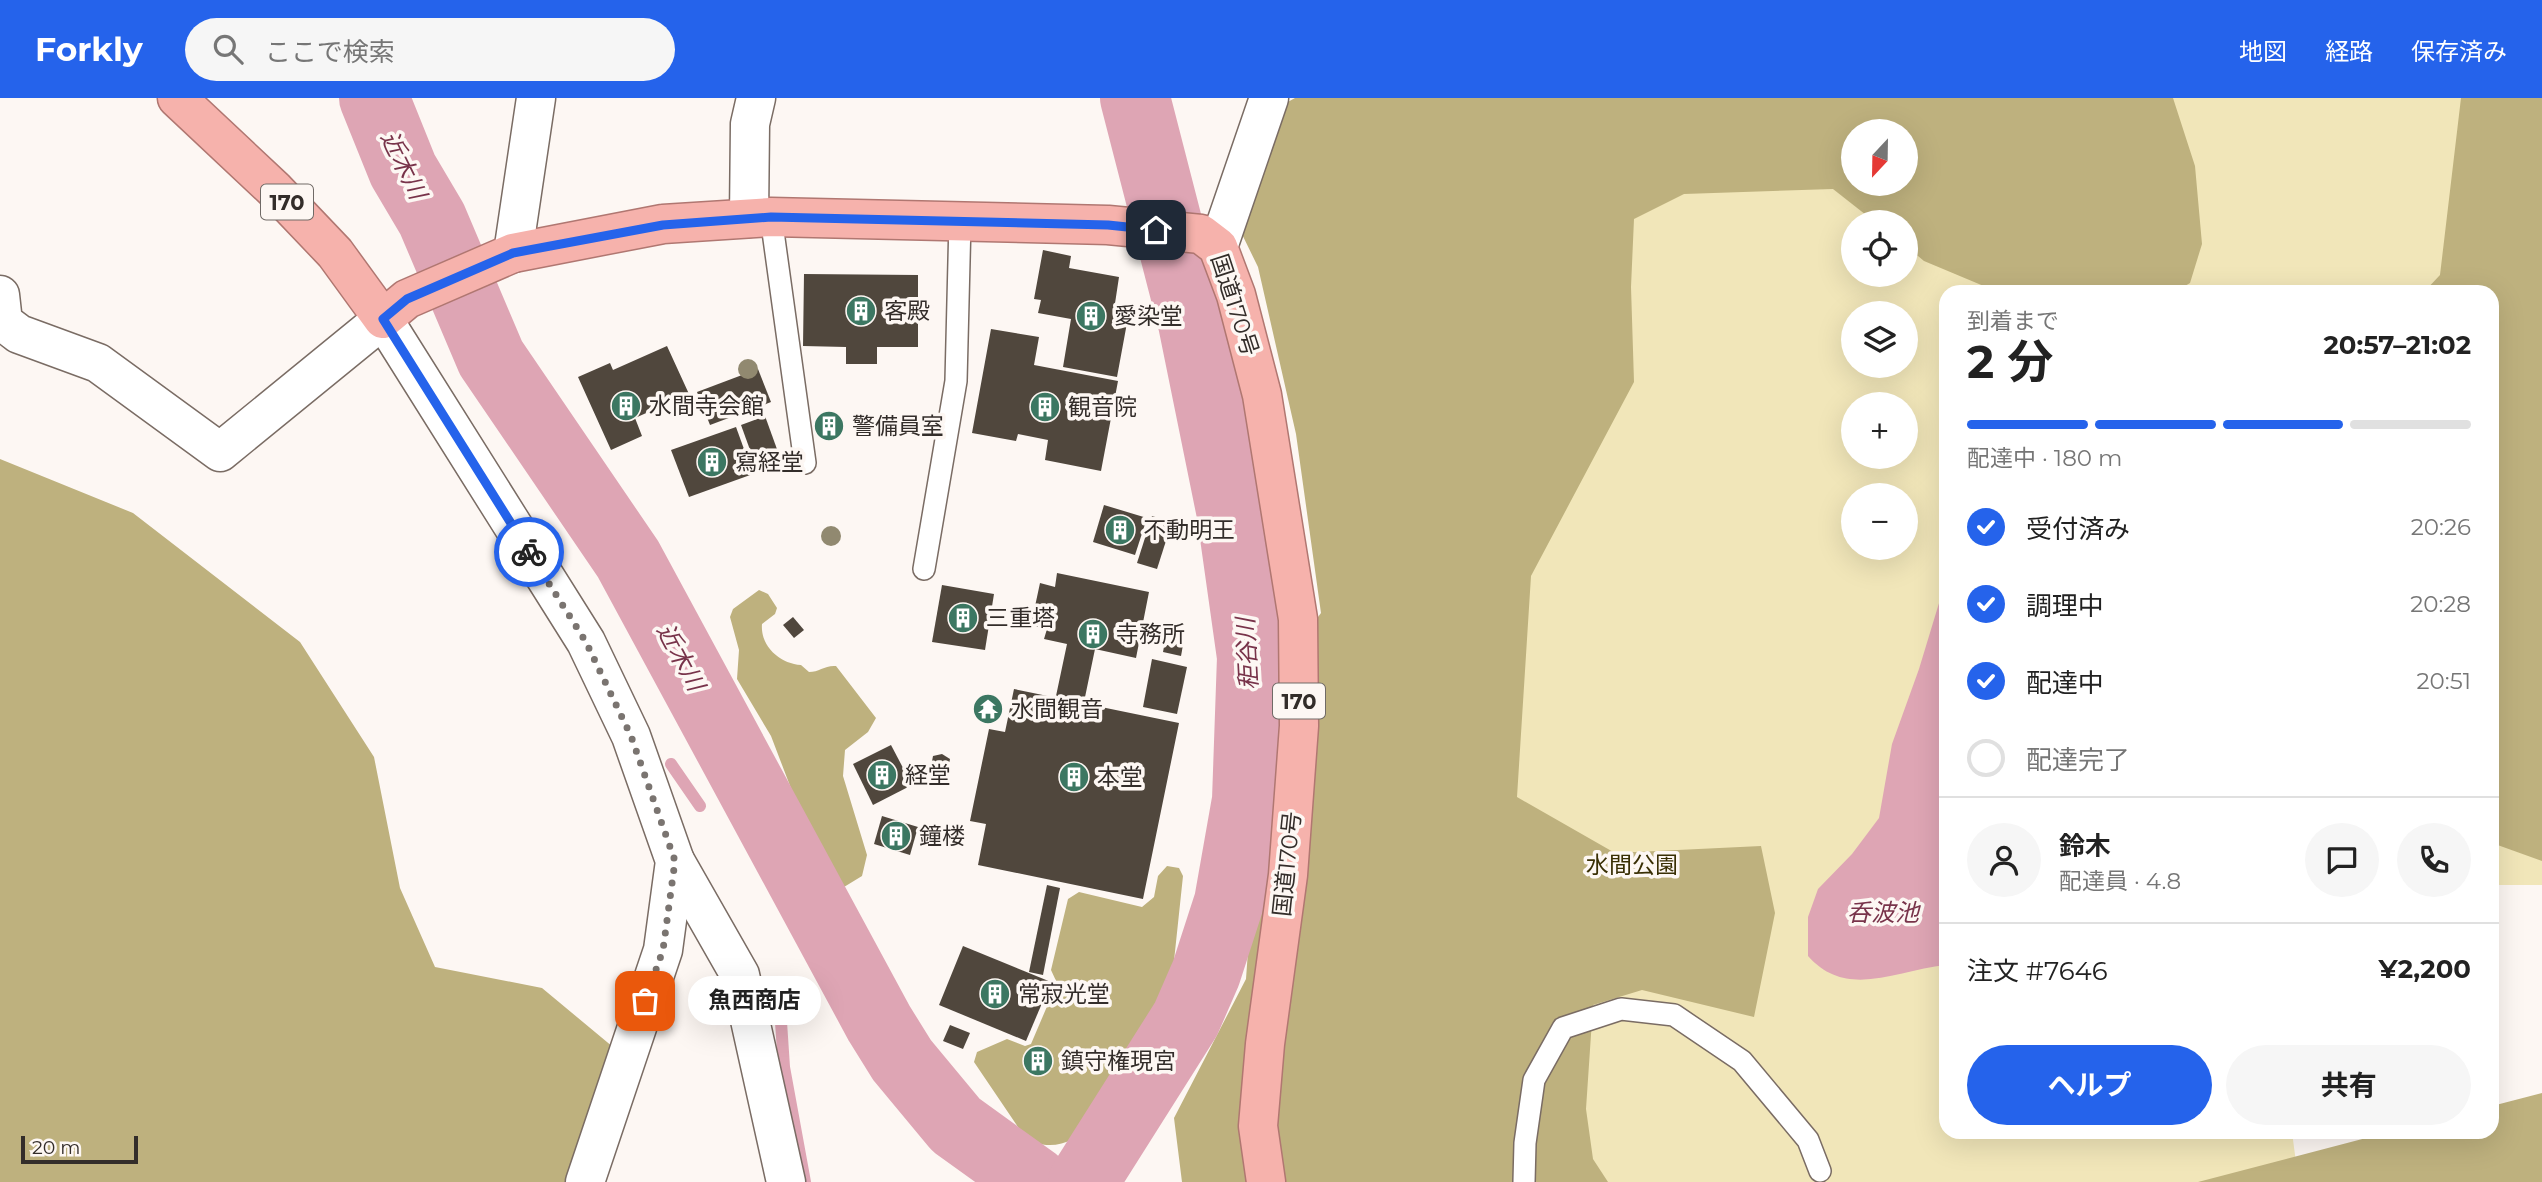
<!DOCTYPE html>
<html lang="ja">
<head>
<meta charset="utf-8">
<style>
  :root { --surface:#fff; --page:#f6f6f6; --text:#222; --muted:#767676; --line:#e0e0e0; --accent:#2563eb }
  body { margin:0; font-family:Montserrat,"Noto Sans JP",sans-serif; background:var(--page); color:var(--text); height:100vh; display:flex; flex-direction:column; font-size:26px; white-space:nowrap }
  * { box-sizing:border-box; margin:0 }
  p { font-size:23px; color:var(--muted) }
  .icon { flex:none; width:38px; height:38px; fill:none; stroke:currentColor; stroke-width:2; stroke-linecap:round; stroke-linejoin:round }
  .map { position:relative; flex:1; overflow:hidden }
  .panel { position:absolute; left:1939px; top:187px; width:560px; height:854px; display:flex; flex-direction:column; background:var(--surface); border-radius:21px; box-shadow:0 7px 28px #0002 }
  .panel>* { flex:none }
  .needle { width:46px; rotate:202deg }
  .controls { position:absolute; left:1841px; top:21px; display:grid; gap:14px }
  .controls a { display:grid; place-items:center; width:77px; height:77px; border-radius:50%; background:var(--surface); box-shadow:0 7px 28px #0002; font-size:35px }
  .scale { position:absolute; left:21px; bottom:18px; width:117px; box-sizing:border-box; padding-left:7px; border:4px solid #332d2a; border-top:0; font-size:19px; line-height:24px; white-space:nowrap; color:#332d2a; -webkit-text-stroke:5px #fdf7f3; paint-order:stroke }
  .pin { position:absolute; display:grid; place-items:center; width:60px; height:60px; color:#fff; margin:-30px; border-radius:14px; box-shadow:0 4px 10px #0006 }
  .courier { position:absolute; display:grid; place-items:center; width:70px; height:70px; margin:-35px; border:5px solid #2563eb; border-radius:50%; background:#fff; color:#222; box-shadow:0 2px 9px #0007 }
  .bubble { position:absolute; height:49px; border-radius:24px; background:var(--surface); box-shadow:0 7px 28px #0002; font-size:23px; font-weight:700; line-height:49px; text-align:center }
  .headline em { font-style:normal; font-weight:700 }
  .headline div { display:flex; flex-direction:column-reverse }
  .headline { display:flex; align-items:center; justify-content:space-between; height:119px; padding:0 28px }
  h1 { font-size:46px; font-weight:700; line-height:52px }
  .bar { display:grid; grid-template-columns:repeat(4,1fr); gap:10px 7px; align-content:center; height:84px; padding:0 28px }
  .bar i { height:9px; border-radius:5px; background:var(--line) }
  .bar .active { background:var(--accent) }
  .bar p { grid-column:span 4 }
  .line { display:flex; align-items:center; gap:18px; padding:0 28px; border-top:2px solid var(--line) }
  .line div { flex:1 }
  .round { display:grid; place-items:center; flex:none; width:74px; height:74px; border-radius:37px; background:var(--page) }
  ol { padding:0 28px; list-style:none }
  li { display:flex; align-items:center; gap:21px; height:77px }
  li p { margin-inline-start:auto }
  li .icon { padding:7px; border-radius:50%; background:var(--accent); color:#fff; stroke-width:4 }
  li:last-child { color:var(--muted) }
  li i { width:38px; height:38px; border:4px solid var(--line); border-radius:50% }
  .cta { display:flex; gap:14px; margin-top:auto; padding:14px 28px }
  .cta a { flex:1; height:80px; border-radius:42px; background:var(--accent); color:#fff; font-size:28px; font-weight:700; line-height:80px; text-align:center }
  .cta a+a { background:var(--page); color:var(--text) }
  header { display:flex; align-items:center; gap:42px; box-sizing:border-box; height:98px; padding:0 35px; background:var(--accent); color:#fff }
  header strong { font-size:33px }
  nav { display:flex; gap:38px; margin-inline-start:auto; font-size:24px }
  .search { width:490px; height:63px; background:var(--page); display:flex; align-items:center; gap:18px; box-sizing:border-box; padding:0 24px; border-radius:38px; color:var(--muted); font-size:26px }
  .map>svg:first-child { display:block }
  .green { fill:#f1e6b9; fill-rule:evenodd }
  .forest { fill:#beb17e; fill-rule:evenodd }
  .water { fill:#dea5b4 }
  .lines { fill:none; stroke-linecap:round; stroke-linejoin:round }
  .stream { stroke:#dea5b4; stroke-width:12 }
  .river { stroke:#dea5b4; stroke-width:70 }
  .building { fill:#50473d }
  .service-casing { stroke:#7a6c64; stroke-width:24 }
  .minor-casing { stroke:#7a6c64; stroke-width:41 }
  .tertiary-casing { stroke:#7a6c64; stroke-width:41 }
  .trunk-casing { stroke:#b07771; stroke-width:41 }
  .service { stroke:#fff; stroke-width:21 }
  .minor { stroke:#fff; stroke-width:38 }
  .tertiary { stroke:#fff; stroke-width:38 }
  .trunk { stroke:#f6b2ac; stroke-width:38 }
  .tree { fill:#918970 }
  .done { stroke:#7a7470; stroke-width:7; stroke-dasharray:0 12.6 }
  .route { stroke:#2563eb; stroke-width:9 }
  .labels { text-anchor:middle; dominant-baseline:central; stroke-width:7; stroke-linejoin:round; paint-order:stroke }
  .shield { fill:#fdf7f3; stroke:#706a66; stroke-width:2 }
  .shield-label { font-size:21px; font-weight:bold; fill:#332d2a }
  .street-label { font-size:23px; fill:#332d2a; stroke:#fdf7f3 }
  .poi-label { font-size:23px; fill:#332d2a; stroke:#fdf7f3; text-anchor:start }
  .park-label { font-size:23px; fill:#392f04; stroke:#fdf7f3 }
  .water-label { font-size:24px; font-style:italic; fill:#78334a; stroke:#fdf7f3 }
</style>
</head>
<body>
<header>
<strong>Forkly</strong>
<div class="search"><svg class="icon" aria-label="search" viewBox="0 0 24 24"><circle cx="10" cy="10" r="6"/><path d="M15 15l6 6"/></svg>ここで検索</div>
<nav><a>地図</a><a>経路</a><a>保存済み</a></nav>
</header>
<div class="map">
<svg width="2542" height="1084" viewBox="0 0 2542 1084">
  <rect width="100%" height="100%" fill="#fdf7f3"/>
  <!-- green -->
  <path class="green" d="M1471 0H2542V787H2492V194H1946V1034H2292L2297 1072 2257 1084H1299ZM1853 33H1906V86H1853ZM1853 124H1906V177H1853ZM1853 215H1906V268H1853ZM1853 306H1906V359H1853ZM1853 397H1906V450H1853Z"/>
  <!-- forest -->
  <g class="forest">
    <path d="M1295 0H2173L2195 68 2202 146 2190 185 2175 194H1998L1924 163 1906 148V124H1875L1833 91 1684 96 1634 121 1631 189 1634 284 1531 478 1517 699 1615 755 1761 748 1775 815 1754 919 1642 892 1593 907 1586 1011 1593 1061 1608 1084H1182L1174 1020 1246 881 1267 587 1321 515 1296 336 1258 169 1237 126 1286 5ZM1853 33H1906V86H1853Z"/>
    <polygon points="2461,0 2542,0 2542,763 2492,745 2492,194 2424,194 2440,177"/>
    <polygon points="0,361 133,415 300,544 374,659 400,790 435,869 542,890 613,949 566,1084 0,1084"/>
    <path d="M759 492 768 496 777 510 775 516 762 526C760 549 781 566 801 567L809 574C819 574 825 567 836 568L876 620 868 634 845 652 843 678 867 757 862 778 844 789 821 769 771 638 737 581 739 552 730 519 733 511Z"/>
    <path d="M1167 768 1179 770 1183 778 1169 910 1160 929 1072 1041C1058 1050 1036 1049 1024 1038L974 964 977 954 1007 941 1025 948 1031 946 1057 885 1051 872 1068 801 1079 794 1142 809 1154 799 1158 778Z"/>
    <polygon points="2542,995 2542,1084 2198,1084 2389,1034 2492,1034 2492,1008"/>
  </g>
  <!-- water -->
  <path class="water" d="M1946 482V867C1896 872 1847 902 1808 858V819L1818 791 1852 756 1879 720 1892 646 1919 571Z"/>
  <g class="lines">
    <!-- stream -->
    <g class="stream">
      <polyline points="671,666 700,708"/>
      <polyline points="781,924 784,969 805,1084"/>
    </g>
    <!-- river -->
    <g class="river">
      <polyline points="374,0 403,72 432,121 491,260 628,461 879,925 902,962 956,1027 1035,1084"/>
      <polyline points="1083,1084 1186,921 1206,875 1229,804 1247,702 1252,559 1232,417 1193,225 1135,0"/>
    </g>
  </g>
  <!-- building -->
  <g class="building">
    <polygon points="1043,152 1071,158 1069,170 1119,179 1114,212 1129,214 1117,279 1063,269 1071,221 1038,215 1041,202 1034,201"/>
    <polygon points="804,176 918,177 918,249 877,249 877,266 846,266 846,249 803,248"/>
    <polygon points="991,231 1039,239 1034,267 1118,283 1101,373 1045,362 1048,342 1018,336 1016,343 972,335"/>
    <polygon points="667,248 689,296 635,320 642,338 611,352 578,279 610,265 613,272"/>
    <polygon points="758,271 771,304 710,327 697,294"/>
    <polygon points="765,318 782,365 758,374 741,327"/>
    <polygon points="840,321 841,335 819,336 818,322"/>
    <polygon points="736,329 753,376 689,399 671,352"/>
    <polygon points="1104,407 1147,420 1135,457 1093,444"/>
    <polygon points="1152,418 1172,424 1157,471 1137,465"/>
    <polygon points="1057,475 1149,494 1136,560 1095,551 1084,604 1056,598 1067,546 1044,541 1047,531 1031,527 1040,485 1055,489"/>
    <polygon points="942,487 994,496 985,552 932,544"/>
    <polygon points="793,519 804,532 794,540 783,527"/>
    <polygon points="1165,543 1183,547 1181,558 1163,554"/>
    <polygon points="1152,561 1187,569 1177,616 1143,609"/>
    <polygon points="1014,591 1179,625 1143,801 978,767 986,726 970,723 989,631 1005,634"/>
    <polygon points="891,647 912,687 873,707 853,666"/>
    <polygon points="942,656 950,661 947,677 938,679 930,674 933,658"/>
    <polygon points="882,718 918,729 910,757 874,746"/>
    <polygon points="1047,787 1060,790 1043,877 1029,874"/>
    <polygon points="963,848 1051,884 1026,943 939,907"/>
    <polygon points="950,927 970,935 963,951 943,943"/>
    <polygon points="1034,956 1045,960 1041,970 1030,965"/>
  </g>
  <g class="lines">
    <!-- service casing -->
    <g class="service-casing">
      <g id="service">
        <polyline points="771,119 805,365"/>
        <polyline points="924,471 956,283 960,123"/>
        <polyline points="1524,1084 1525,1045 1534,982 1563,930 1621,911 1674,917 1742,963 1808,1042 1820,1073"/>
      </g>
    </g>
    <!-- minor casing -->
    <g class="minor-casing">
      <g id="minor">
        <polyline points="749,120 750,26 756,0"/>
        <polyline points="1218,149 1269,0"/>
        <polyline points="513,155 536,0"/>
        <polyline points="0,197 3,224 19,236 98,265 220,354 383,221"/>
        <polyline points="675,763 740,877 786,1084"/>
      </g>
    </g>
    <!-- tertiary casing -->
    <g class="tertiary-casing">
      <polyline id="tertiary" points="383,221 586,544 631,638 675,763 663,852 585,1084"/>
    </g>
    <!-- trunk casing -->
    <g class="trunk-casing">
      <polyline id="trunk" points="177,0 274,91 335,155 383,221 407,201 513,155 663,126 771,119 1108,127 1201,136 1218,149 1236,197 1262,297 1298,521 1299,628 1288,777 1265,946 1258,1028 1266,1084"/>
    </g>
    <!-- service -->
    <use href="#service" class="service"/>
    <!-- minor -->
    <use href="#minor" class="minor"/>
    <!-- tertiary -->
    <use href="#tertiary" class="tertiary"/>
    <!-- trunk -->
    <use href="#trunk" class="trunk"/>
  </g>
  <!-- trees -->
  <g class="tree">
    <circle cx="748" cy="271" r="10"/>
    <circle cx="831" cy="438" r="10"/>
  </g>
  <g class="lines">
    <!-- done -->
    <polyline class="done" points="529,454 586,544 631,638 675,763 663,852 645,903"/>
    <!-- route -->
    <polyline class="route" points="529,454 383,221 407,201 513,155 663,127 771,119 1108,127 1156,132"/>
  </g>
  <!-- icons -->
  <defs>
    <g id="building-disc" transform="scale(1.575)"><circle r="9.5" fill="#3c7762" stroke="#fdf7f3"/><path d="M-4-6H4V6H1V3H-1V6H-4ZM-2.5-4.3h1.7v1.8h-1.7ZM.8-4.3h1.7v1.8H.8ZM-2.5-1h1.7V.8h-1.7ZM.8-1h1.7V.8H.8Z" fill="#fff"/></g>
    <g id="temple-disc" transform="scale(1.575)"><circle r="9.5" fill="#3c7762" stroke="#fdf7f3"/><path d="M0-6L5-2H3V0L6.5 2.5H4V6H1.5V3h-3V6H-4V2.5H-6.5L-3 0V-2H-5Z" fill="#fff"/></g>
  </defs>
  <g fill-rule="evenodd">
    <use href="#building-disc" x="861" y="213"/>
    <use href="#building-disc" x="1091" y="218"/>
    <use href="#building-disc" x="626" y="308"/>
    <use href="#building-disc" x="1045" y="309"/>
    <use href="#building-disc" x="829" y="328"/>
    <use href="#building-disc" x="712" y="364"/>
    <use href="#building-disc" x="1120" y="432"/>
    <use href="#building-disc" x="963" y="520"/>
    <use href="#building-disc" x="1093" y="536"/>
    <use href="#temple-disc" x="988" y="611"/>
    <use href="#building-disc" x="882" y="677"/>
    <use href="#building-disc" x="1074" y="679"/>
    <use href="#building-disc" x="896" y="738"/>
    <use href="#building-disc" x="995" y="896"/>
    <use href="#building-disc" x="1038" y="963"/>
  </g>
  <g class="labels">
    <!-- shield labels -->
    <g class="shield">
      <rect x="261" y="86.5" width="52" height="35" rx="5"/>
      <rect x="1273" y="585.5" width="52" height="35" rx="5"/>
    </g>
    <g class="shield-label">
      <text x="287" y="104">170</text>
      <text x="1299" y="603">170</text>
    </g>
    <!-- street labels -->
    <g class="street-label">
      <text transform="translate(1235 207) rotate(72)">国道170号</text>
      <text transform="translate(1287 766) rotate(-84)">国道170号</text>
    </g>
    <!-- poi labels -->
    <g class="poi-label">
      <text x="884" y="213">客殿</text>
      <text x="1114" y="218">愛染堂</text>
      <text x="649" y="308">水間寺会館</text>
      <text x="1068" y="309">観音院</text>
      <text x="852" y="328">警備員室</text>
      <text x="735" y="364">寫経堂</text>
      <text x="1143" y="432">不動明王</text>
      <text x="986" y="520">三重塔</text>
      <text x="1116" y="536">寺務所</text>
      <text x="1011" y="611">水間観音</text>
      <text x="905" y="677">経堂</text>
      <text x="1097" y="679">本堂</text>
      <text x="919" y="738">鐘楼</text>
      <text x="1018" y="896">常寂光堂</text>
      <text x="1061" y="963">鎮守権現宮</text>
    </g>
    <!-- park labels -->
    <g class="park-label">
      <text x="1632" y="767">水間公園</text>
    </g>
    <!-- water labels -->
    <g class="water-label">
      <text transform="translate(404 67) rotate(64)">近木川</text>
      <text transform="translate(1247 556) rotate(-93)">秬谷川</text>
      <text transform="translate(681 559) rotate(62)">近木川</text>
      <text x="1883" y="814">呑波池</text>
    </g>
  </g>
</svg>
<div class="controls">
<a><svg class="needle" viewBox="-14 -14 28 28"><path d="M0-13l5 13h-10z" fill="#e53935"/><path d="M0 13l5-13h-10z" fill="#767676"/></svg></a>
<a><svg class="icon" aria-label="locate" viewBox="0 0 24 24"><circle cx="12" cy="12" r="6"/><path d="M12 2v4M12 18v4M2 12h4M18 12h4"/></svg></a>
<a><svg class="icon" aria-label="layers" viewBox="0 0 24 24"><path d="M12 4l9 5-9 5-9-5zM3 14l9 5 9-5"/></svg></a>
<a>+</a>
<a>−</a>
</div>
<div class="scale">20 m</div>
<div class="pin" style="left:645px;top:903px;background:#ea580c"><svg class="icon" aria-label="bag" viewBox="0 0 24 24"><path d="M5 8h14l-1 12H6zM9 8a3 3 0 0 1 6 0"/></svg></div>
<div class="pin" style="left:1156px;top:132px;background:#1f2937"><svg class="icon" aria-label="home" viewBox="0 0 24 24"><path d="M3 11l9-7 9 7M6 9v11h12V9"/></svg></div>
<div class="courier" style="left:529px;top:454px"><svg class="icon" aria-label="bike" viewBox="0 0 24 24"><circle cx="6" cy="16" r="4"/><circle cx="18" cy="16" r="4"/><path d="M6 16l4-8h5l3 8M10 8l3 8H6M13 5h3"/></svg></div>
<div class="bubble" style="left:688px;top:878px;width:133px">魚西商店</div>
<section class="panel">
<div class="headline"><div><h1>2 分</h1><p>到着まで</p></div><em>20:57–21:02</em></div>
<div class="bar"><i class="active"></i><i class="active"></i><i class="active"></i><i></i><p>配達中 · 180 m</p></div>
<ol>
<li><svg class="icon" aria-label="check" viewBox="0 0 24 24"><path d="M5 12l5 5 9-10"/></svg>受付済み<p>20:26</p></li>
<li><svg class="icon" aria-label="check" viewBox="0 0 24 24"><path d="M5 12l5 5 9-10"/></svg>調理中<p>20:28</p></li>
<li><svg class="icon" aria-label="check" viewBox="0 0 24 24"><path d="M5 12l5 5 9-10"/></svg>配達中<p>20:51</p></li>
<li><i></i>配達完了</li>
</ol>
<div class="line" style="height:126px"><a class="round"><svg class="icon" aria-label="person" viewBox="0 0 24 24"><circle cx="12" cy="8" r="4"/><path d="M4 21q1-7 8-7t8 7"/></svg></a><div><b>鈴木</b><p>配達員 · 4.8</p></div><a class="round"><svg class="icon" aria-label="chat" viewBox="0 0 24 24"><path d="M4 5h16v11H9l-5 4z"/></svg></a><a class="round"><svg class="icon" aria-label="phone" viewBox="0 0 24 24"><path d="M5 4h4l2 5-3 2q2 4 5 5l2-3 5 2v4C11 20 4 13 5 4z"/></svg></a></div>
<div class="line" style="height:91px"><div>注文 #7646</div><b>¥2,200</b></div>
<div class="cta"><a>ヘルプ</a><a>共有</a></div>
</section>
</div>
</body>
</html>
